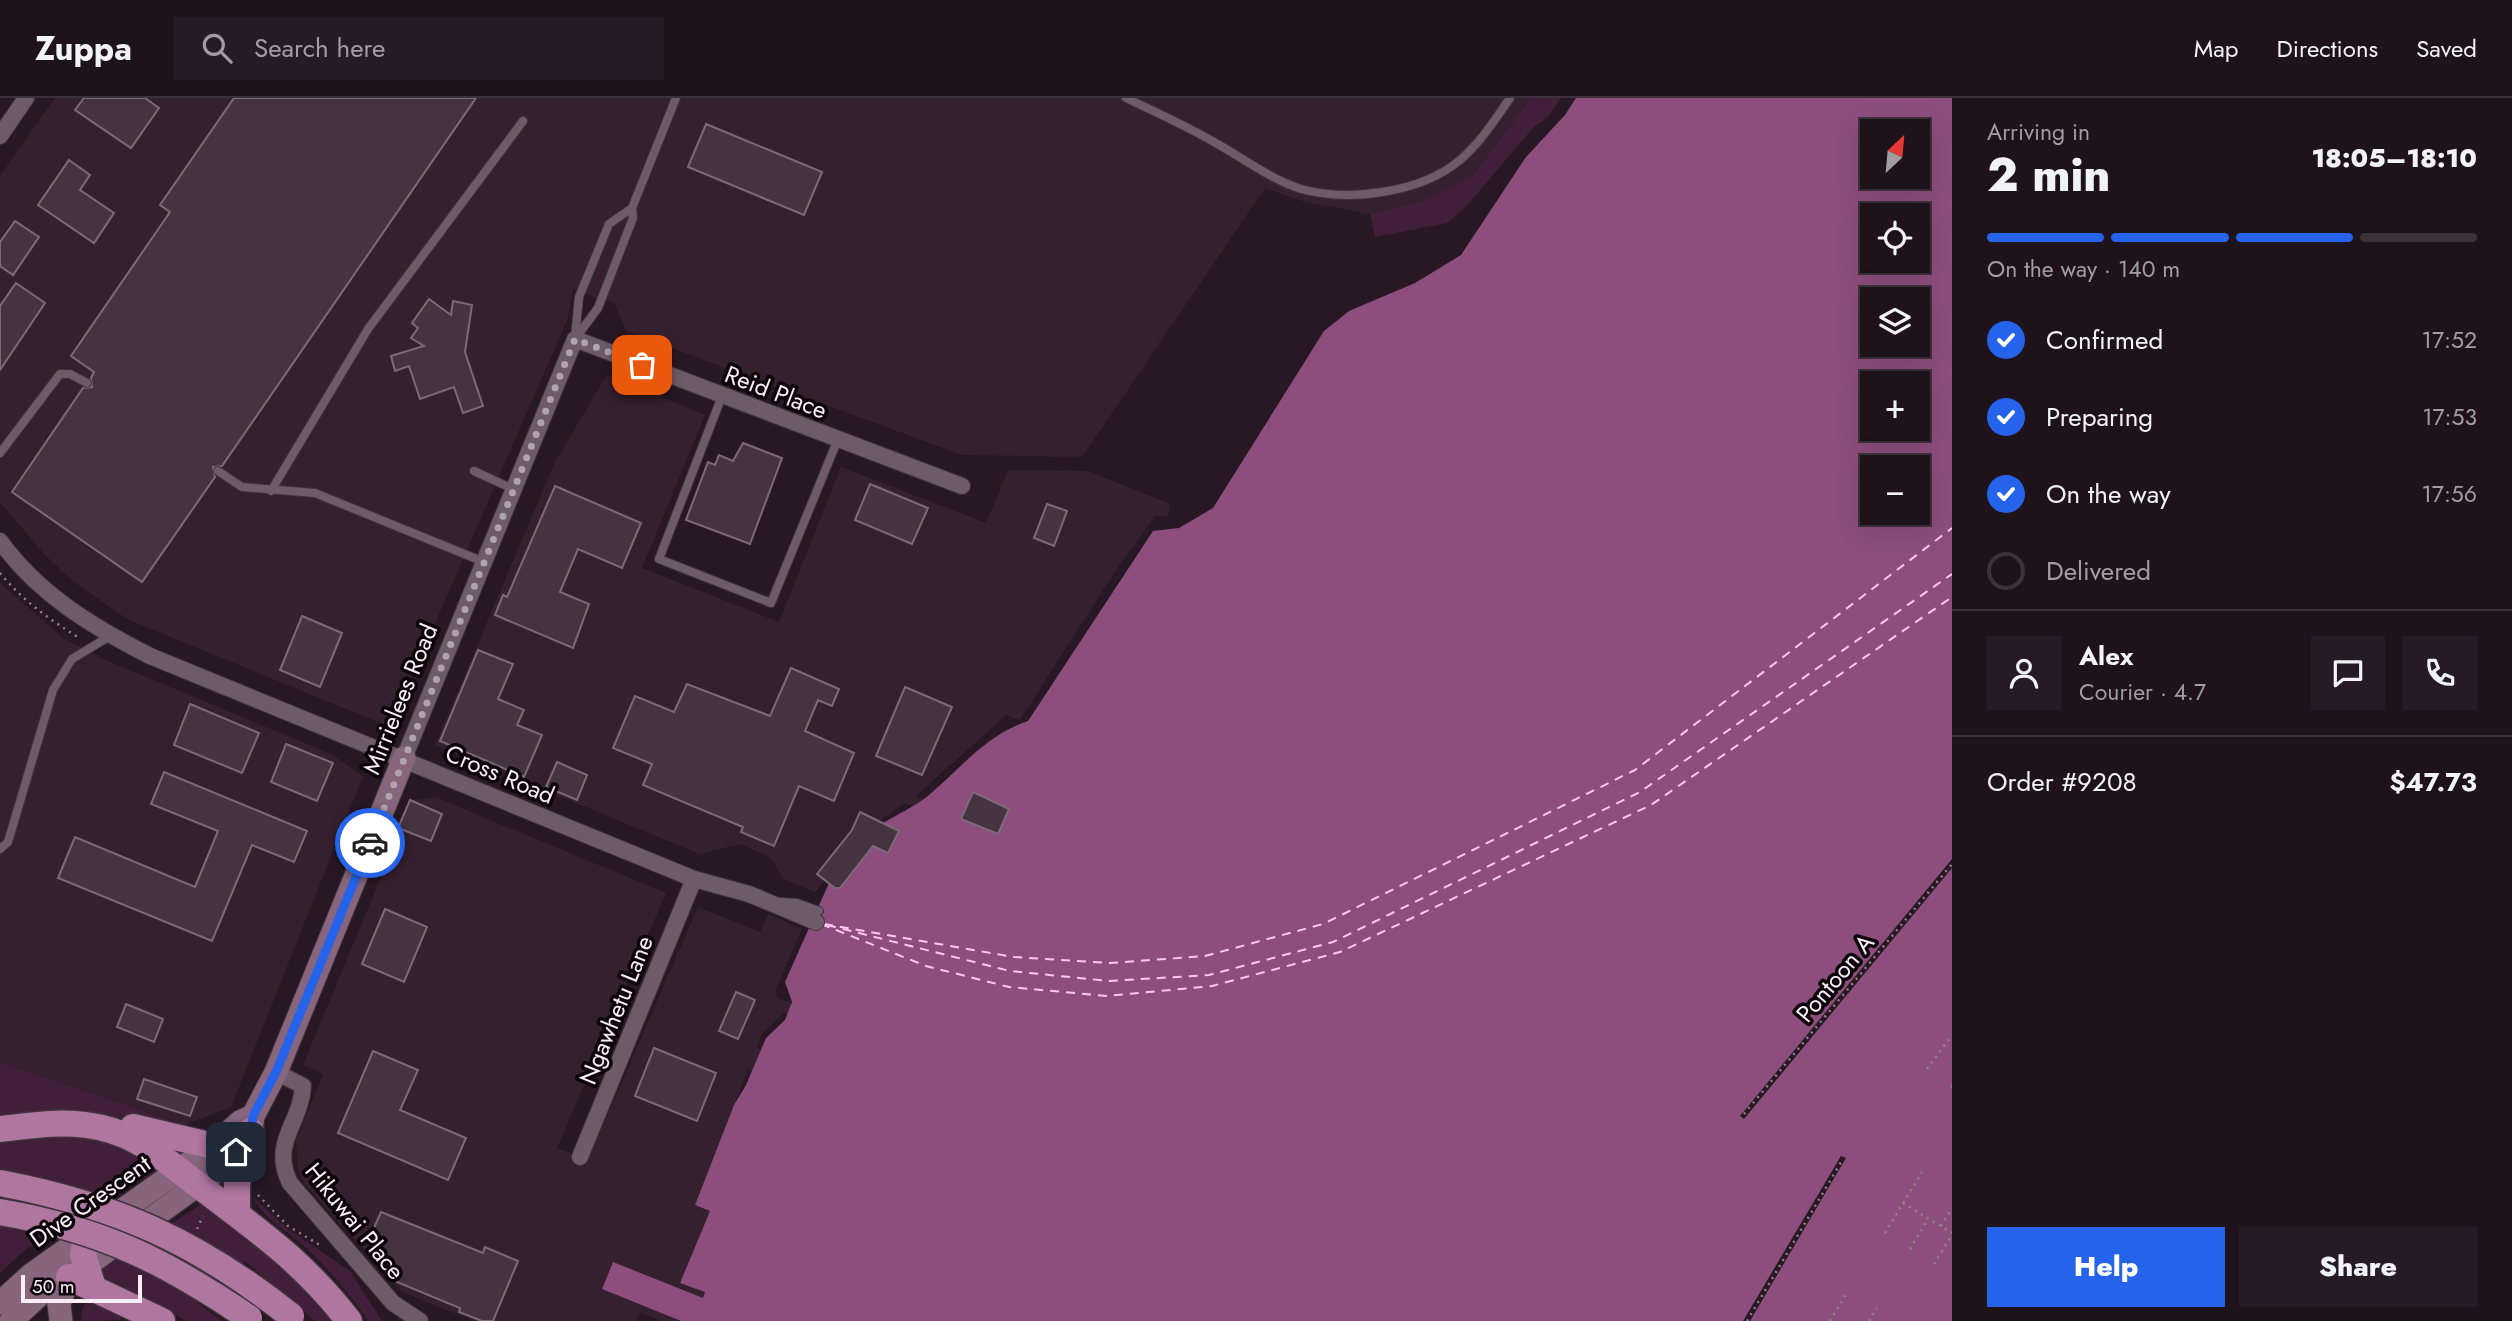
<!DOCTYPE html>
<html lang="en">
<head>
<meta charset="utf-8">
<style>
  :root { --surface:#1e121b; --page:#261b24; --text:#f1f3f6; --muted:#a19ea3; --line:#3c323a; --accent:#2563eb }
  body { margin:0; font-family:Jost,sans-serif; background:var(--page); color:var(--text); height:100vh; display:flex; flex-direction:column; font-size:26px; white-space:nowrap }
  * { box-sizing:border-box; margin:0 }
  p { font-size:23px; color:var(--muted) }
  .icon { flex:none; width:38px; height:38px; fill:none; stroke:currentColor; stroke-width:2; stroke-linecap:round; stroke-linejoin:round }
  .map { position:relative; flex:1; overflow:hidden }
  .panel { display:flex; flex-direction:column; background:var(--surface); width:560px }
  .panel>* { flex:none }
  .needle { width:46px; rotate:26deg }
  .fabs { position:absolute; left:1860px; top:21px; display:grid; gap:14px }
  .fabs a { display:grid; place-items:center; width:70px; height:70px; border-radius:0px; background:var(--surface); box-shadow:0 7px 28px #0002,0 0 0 2px var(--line); font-size:35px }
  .scale { position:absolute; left:21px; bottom:18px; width:121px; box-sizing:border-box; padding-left:7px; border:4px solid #f9eef5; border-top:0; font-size:19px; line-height:24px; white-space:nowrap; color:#f9eef5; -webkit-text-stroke:5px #0c060a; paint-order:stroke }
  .pin { position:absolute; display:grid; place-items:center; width:60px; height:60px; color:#fff; margin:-30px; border-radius:14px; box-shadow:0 4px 10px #0006 }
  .courier { position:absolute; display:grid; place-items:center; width:70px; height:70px; margin:-35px; border:5px solid #2563eb; border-radius:50%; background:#fff; color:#222; box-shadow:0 2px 9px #0007 }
  .overview em { font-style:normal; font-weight:800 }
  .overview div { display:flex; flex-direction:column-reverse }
  .overview { display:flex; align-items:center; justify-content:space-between; height:119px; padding:0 35px }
  h1 { font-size:46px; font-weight:800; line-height:52px }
  .bar { display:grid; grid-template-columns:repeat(4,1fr); gap:10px 7px; align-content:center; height:84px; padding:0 35px }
  .bar i { height:9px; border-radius:5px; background:var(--line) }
  .bar .on { background:var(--accent) }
  .bar p { grid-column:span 4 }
  .line { display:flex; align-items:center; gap:18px; padding:0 35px; border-top:2px solid var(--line) }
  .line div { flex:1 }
  .round { display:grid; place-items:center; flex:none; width:74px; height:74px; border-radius:0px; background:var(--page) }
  ol { padding:0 35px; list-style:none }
  li { display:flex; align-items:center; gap:21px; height:77px }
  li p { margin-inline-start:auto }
  li .icon { padding:7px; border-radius:50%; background:var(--accent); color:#fff; stroke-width:4 }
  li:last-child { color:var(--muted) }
  li i { width:38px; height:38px; border:4px solid var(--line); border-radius:50% }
  .cta { display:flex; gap:14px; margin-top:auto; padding:14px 35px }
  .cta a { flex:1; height:80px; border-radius:0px; background:var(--accent); color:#fff; font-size:28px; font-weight:800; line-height:80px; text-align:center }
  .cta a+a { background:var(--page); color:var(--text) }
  header { display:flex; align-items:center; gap:42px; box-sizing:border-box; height:98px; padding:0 35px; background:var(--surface); border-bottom:2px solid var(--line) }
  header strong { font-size:33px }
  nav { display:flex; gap:38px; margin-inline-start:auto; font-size:24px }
  .search { width:490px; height:63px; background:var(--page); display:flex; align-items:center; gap:18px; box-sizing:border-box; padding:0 24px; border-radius:0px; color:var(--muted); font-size:26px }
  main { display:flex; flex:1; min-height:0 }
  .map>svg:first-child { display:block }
  .built { fill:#35202f; fill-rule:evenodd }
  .green { fill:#411e39 }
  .water { fill:#8d4e7d; fill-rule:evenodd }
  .pier { fill:#281824 }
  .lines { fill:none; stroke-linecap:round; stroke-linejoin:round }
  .ferry { stroke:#ffc7ef; stroke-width:2; stroke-dasharray:9 7; stroke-linecap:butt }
  .building { fill:#453440; stroke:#7d6a77; stroke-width:2 }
  .service-casing { stroke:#3f333b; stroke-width:10 }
  .minor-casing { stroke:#3f333b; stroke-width:18 }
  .secondary-casing { stroke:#3f333b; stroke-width:25 }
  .trunk-casing { stroke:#3f333b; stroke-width:29 }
  .path { stroke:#90838c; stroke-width:2.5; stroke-dasharray:2 5; stroke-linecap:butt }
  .service { stroke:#6e5b68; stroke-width:8 }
  .minor { stroke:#6e5b68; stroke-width:16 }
  .secondary { stroke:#86657d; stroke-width:23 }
  .trunk { stroke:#af769f; stroke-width:26 }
  .trunk-bridge-casing { stroke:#3f333b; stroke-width:29; stroke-linecap:butt }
  .trunk-bridge { stroke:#af769f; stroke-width:26 }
  .done { stroke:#b0a3ac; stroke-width:7; stroke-dasharray:0 12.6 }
  .route { stroke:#2563eb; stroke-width:9 }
  .labels { text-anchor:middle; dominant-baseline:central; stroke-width:7; stroke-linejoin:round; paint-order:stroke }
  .street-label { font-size:24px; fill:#f9eef5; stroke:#0c060a }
</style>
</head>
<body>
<header>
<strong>Zuppa</strong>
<div class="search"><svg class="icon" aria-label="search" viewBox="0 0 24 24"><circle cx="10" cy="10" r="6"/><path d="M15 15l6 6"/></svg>Search here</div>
<nav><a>Map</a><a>Directions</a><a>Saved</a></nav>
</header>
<main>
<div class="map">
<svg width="1952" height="1223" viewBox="0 0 1952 1223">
  <rect width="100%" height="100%" fill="#281824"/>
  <!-- built -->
  <g class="built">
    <polygon points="55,0 1530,0 1473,77 1422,103 1370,116 1305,104 1265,90 1082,359 962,357 626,233 614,205 573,192 568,220 390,629 127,521 74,484 45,457 0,404 0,78"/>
    <polygon points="607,277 705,317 642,470 779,524 841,369 986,425 1008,372 1088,373 1168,405 1170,411 1167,418 1155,418 1114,475 1020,622 1006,617 916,698 953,716 957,730 905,705 879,723 899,733 888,755 869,754 840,790 835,790 825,782 815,794 783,781 771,760 740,746 700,756 435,647 555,364"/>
    <polygon points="0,485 63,540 103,561 331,656 363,678 231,1009 185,1027 0,964"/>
    <path d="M435 699 666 795 557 1050 588 1062 698 809 760 834 768 816 802 831 776 891 777 900 810 913 815 911 819 903 826 906 782 1014 778 1013 788 987 748 972 695 1106 710 1113 680 1184 705 1194 702 1201 613 1164 602 1190 681 1223H661L640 1214 636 1223H474L402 1194 305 1087 298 1073 296 1043 323 976 303 967 413 702ZM784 915 802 923 795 940 806 945 797 966 757 950 762 936Z"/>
  </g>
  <!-- green -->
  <g class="green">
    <polygon points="1530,0 1561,0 1548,19 1533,30 1466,109 1448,125 1375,139 1370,116 1422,103 1473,77"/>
    <polygon points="0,964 185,1027 88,1016 98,1038 164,1069 27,1150 0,1175"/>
    <path d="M253 1099 288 1131 350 1173 382 1223H368C350 1196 328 1170 304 1148 286 1132 263 1121 253 1099Z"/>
    <path d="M200 1107C229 1106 314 1199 338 1223H315L245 1163 197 1205 222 1223H187L99 1176V1172Z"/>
    <polygon points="86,1202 121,1219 121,1222 82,1223 81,1216"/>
  </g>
  <!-- water -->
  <path class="water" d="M1576 0H1952V1223H681L602 1191 613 1164 703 1200 705 1194 680 1185 710 1113 695 1107 734 1007 746 987 766 940 785 922 792 904 785 884 829 785 835 790H840L869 754 861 742 888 755 899 733 883 725C898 716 916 708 929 697 962 669 986 637 1028 623L1153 433 1179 430 1213 410 1324 233 1349 213 1415 185 1461 157 1526 59 1565 17ZM1872 33H1918V79H1872ZM1872 117H1918V163H1872ZM1872 201H1918V247H1872ZM1872 285H1918V331H1872ZM1872 369H1918V415H1872Z"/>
  <!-- pier -->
  <g class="pier">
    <polygon points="1952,761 1952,770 1744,1021 1740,1018"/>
    <polygon points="1841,1058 1846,1060 1750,1223 1743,1223"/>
  </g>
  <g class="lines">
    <!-- ferry -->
    <g class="ferry">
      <polyline points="821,826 926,868 1009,889 1107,898 1212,888 1340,854 1651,707 1952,499"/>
      <polyline points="824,826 1014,859 1110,865 1205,858 1323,826 1635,672 1952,430"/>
      <polyline points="827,827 1010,873 1109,883 1209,877 1333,844 1640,694 1952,476"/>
    </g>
  </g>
  <!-- building -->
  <g class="building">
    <polygon points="84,0 145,0 159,10 131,50 75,12"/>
    <polygon points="234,0 476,0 222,368 213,369 215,379 142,484 12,394 83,290 92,289 91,280 94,274 71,258 170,114 160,107"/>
    <polygon points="706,26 822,74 804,117 688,69"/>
    <polygon points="69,62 90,77 80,92 114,115 94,145 38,107"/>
    <polygon points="15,123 39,139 13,177 0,168 0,144"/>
    <polygon points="16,185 45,205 0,272 0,208"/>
    <polygon points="429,201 451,217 453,203 472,207 465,254 483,308 463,315 454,289 420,301 409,268 395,273 391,258 424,248 411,240 418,230 412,225"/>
    <polygon points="743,345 782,360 750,446 686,422 708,364 715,367 719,357 733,363"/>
    <polygon points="870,386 928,410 912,446 855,422"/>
    <polygon points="555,388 641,425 622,470 578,451 560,494 589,506 573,550 495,517 503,497 507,499"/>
    <polygon points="1047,406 1067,413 1054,448 1034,440"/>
    <polygon points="302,518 342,535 320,589 280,572"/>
    <polygon points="478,552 513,566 498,601 524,612 517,627 542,637 524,679 440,643"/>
    <polygon points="791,570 839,591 832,608 818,602 805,633 854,655 834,703 799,688 774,748 741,734 743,729 643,687 652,666 613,650 635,598 674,614 687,586 770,618"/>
    <polygon points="905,589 952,609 922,677 876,658"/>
    <polygon points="190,606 259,635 242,675 174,647"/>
    <polygon points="286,646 333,665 317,703 271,684"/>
    <polygon points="557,664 587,677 577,702 546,689"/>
    <polygon points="164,674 307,733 294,764 252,747 212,843 58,780 75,739 195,789 218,733 151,706"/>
    <polygon points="973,694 1009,711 998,736 961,721"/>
    <polygon points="410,702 442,716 431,743 398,730"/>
    <polygon points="860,714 899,733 888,755 873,748 840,790 835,790 817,776 852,732"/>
    <polygon points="385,811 427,829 404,884 362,866"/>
    <polygon points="736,894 755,902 738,941 719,933"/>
    <polygon points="126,906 163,921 154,944 117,929"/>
    <polygon points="654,950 716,975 697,1023 635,998"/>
    <polygon points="373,953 418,972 400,1012 466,1040 448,1082 338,1035"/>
    <polygon points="144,981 197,999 190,1018 137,1001"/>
    <polygon points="381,1114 483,1155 485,1149 518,1163 493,1223 482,1223 459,1214 460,1210 392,1182 373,1161 380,1145 369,1141"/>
  </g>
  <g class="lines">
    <!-- service casing -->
    <g class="service-casing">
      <g id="service">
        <path d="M1126 0C1158 15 1191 30 1221 48 1247 63 1273 82 1301 91 1349 104 1421 95 1460 62 1480 45 1495 22 1510 0"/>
        <polyline points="575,239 579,199 609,126 632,110"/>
        <polyline points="575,241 598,210 633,120 632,110 676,0"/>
        <polyline points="722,298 659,461 771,505 838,341"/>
        <polyline points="0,355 60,276 70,276 87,285"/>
        <polyline points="218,373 242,389 315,395 484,464"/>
        <polyline points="474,373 513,391"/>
        <polyline points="271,393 368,231 523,23"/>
        <polyline points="0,751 8,744 53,592 72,561 110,538"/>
        <polyline points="780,804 797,805 819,813"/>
      </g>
    </g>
    <!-- minor casing -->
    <g class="minor-casing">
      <g id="minor">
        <polyline points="0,38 26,0"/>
        <path d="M0 443C38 496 93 529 150 558L694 781 749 796 816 824"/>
        <polyline points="404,660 575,241 962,388"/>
        <path d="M276 974 303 988C301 1026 270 1044 290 1085L393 1205 420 1223"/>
        <polyline points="580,1059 694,781"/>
      </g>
    </g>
    <!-- secondary casing -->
    <g class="secondary-casing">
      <g id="secondary">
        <polyline points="0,1205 31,1177 213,1048 240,1024 253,1018"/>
        <polyline points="11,1223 48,1189 97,1160 214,1075 251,1033 253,1018 276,974 404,660"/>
        <polyline points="61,1223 59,1206 69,1179"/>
      </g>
    </g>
    <!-- trunk casing -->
    <g class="trunk-casing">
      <g id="trunk">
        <polyline points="133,1029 213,1048"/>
        <path d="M0 1031C28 1028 58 1023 86 1027 135 1033 161 1059 198 1087 256 1131 303 1163 349 1223"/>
        <polyline points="237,1113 237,1086 251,1033"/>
        <polyline points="86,1137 83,1157 93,1189"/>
        <polyline points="69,1179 162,1223"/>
      </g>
    </g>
    <!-- path -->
    <g class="path">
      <path d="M0 475C23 503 50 522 81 541"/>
      <polyline points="1927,971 1952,937"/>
      <polyline points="1951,989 1952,988"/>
      <polyline points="1744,1016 1952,766"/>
      <polyline points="258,1097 288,1128 323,1149"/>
      <polyline points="1903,1105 1952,1135"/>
      <polyline points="1941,1128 1952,1110"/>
      <polyline points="197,1131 203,1118"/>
      <polyline points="1885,1135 1922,1074"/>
      <polyline points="1910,1151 1928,1121"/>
      <polyline points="1934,1166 1952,1137"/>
      <polyline points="1747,1223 1843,1061"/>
      <polyline points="1830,1223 1848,1193"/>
      <polyline points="1869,1223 1877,1210"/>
    </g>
    <!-- service -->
    <use href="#service" class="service"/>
    <!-- minor -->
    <use href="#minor" class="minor"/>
    <!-- secondary -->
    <use href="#secondary" class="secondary"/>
    <!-- trunk -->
    <use href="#trunk" class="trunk"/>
    <!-- trunk-bridge casing -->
    <g class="trunk-bridge-casing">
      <g id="trunk-bridge">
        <path d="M0 1085C116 1107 198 1144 291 1218"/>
        <path d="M0 1114C101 1131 165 1163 249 1220"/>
      </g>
    </g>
    <!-- trunk-bridge -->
    <use href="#trunk-bridge" class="trunk-bridge"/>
  </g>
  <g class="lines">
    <!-- done -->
    <polyline class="done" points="370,745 575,241 642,267"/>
    <!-- route -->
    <polyline class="route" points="236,1054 251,1033 253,1018 276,974 370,745"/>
  </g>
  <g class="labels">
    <!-- street labels -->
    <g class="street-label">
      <text transform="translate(776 294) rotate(21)">Reid Place</text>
      <text transform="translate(400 601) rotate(-68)">Mirrielees Road</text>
      <text transform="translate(500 676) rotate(23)">Cross Road</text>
      <text transform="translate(1835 880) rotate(-50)">Pontoon A</text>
      <text transform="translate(616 912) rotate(-68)">Ngawhetu Lane</text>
      <text transform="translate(90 1103) rotate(-35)">Dive Crescent</text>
      <text transform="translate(355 1123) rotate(51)">Hikuwai Place</text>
    </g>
  </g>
</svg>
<div class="fabs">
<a><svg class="needle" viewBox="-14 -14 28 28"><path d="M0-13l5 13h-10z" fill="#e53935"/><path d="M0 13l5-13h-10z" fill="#a19ea3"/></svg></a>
<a><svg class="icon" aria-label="locate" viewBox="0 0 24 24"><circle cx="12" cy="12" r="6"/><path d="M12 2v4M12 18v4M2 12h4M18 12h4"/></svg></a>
<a><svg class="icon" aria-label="layers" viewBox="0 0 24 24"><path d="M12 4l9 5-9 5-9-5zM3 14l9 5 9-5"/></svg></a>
<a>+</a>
<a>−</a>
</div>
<div class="scale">50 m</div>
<div class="pin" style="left:642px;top:267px;background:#ea580c"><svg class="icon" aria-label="bag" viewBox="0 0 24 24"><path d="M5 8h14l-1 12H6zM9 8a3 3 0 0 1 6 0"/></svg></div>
<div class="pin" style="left:236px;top:1054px;background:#1f2937"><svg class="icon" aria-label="home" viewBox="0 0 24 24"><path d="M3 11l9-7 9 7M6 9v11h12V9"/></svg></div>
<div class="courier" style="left:370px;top:745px"><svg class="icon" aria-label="car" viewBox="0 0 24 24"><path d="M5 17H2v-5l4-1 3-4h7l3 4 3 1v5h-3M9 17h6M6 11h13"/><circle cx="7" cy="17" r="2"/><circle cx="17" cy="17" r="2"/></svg></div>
</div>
<section class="panel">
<div class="overview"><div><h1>2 min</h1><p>Arriving in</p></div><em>18:05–18:10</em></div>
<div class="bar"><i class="on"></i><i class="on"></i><i class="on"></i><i></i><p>On the way · 140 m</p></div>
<ol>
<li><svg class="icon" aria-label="check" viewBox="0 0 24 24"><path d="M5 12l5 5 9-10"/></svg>Confirmed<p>17:52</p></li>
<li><svg class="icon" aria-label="check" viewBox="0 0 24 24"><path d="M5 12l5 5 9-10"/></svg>Preparing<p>17:53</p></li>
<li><svg class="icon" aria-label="check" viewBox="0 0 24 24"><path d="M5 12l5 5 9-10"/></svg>On the way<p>17:56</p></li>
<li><i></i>Delivered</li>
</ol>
<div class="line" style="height:126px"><a class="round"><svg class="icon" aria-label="person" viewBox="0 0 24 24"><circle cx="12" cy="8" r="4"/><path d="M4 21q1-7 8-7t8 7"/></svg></a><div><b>Alex</b><p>Courier · 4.7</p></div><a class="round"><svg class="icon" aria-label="chat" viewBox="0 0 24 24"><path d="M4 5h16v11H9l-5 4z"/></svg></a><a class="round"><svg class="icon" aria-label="phone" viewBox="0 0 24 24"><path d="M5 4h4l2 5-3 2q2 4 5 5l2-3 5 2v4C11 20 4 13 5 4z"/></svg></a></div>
<div class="line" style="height:91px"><div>Order #9208</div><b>$47.73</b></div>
<div class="cta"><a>Help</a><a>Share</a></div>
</section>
</main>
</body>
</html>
